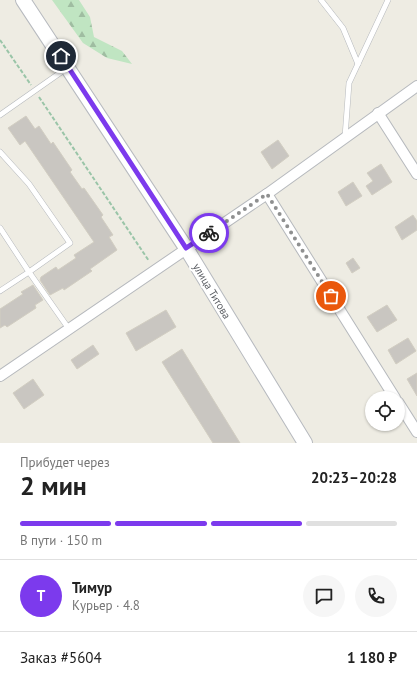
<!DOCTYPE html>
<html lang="ru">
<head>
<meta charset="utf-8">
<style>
  :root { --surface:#fff; --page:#f6f6f6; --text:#222; --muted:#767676; --line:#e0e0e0; --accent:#7c3aed }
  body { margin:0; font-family:"PT Sans",sans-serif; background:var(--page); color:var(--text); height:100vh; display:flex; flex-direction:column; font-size:15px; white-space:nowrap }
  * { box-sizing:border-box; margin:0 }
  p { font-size:13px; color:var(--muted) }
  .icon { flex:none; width:22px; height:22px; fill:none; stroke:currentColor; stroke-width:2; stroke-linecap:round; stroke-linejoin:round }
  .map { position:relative; height:443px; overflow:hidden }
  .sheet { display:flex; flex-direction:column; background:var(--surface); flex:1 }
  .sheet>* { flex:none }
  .controls { position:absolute; left:365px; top:391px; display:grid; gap:8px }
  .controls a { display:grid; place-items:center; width:40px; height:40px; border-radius:50%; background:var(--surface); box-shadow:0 1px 3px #0004; font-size:20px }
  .pin { position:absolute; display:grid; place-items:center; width:34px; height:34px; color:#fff; margin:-17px; border:2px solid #fff; border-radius:50%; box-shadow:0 1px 4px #0007 }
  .courier { position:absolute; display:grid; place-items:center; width:40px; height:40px; margin:-20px; border:3px solid #7c3aed; border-radius:50%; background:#fff; color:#222; box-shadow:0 1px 5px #0007 }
  .overview em { font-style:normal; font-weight:800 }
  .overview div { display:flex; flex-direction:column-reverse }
  .overview { display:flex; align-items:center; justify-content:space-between; height:68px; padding:0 20px }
  h1 { font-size:26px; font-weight:800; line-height:30px }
  .bar { display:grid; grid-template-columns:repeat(4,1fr); gap:6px 4px; align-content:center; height:48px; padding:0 20px }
  .bar i { height:5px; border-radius:3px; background:var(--line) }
  .bar .on { background:var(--accent) }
  .bar p { grid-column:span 4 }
  .line { display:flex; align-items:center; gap:10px; padding:0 20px; border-top:1px solid var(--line) }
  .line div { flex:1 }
  .round { display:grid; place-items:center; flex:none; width:42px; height:42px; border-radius:21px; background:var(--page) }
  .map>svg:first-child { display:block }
  .forest { fill:url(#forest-firs) }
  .building { fill:#c9c6c1; stroke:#d2cec2 }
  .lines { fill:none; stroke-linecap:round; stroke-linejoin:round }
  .service-casing { stroke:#b6b9bd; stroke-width:6 }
  .minor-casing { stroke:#b6b9bd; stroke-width:12 }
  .secondary-casing { stroke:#b7babf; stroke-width:16 }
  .path { stroke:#9ac5a8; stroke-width:2; stroke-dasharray:4 2; stroke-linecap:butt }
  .service { stroke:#fff; stroke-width:5 }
  .minor { stroke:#fff; stroke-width:10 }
  .secondary { stroke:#fff; stroke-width:14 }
  .done { stroke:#8f9090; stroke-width:4; stroke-dasharray:0 7.2 }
  .route { stroke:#7c3aed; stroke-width:5 }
  .labels { text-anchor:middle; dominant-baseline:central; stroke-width:4; stroke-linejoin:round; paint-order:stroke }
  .street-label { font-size:11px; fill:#5c5f64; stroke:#fff }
</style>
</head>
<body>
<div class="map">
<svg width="417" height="443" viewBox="0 0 417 443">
  <defs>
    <pattern id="forest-firs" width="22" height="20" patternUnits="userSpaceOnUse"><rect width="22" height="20" fill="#c0e5c2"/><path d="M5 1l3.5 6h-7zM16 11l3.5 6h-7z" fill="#9fbda1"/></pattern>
  </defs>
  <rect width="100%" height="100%" fill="#eeece3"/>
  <!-- forest -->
  <polygon class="forest" points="52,0 79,0 90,17 94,37 122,51 132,64 107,58 83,43"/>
  <!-- building -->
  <g class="building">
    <polygon points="26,116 35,129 39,126 51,144 53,142 72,170 70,172 82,189 84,188 103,215 101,217 113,235 109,237 117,250 90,269 92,271 64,290 63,288 50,295 40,280 41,277 56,267 58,270 76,258 74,255 94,242 25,141 20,145 8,128"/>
    <polygon points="278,140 289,156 272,169 261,152"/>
    <polygon points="381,164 392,182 372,195 366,186 373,181 367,173"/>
    <polygon points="353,182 362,196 346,206 338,192"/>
    <polygon points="413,215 417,221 417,230 402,240 395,227"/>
    <polygon points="353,258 360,268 352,273 346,263"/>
    <polygon points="33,285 43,300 35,305 36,308 7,327 5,325 0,328 0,309 23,294 21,292"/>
    <polygon points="387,305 397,320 377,332 367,317"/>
    <polygon points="166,310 176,327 136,351 126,333"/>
    <polygon points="408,338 416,351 396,364 388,350"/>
    <polygon points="93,345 99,354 77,369 71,360"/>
    <polygon points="182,349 240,443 213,443 162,362"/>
    <polygon points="417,373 417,396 407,379"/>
    <polygon points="33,379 44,395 24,409 13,393"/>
  </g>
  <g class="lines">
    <!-- service casing -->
    <g class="service-casing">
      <g id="service">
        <polyline points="321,0 343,28 358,64"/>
        <polyline points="0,115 67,68"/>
        <polyline points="345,137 349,83 388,0"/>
        <polyline points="0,152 29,184 70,243 29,272 69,329"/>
        <polyline points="0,228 29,272 0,291"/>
      </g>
    </g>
    <!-- minor casing -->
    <g class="minor-casing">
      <g id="minor">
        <polyline points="378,113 417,174"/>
        <polyline points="267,194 395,398"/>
        <polyline points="0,376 267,194 417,86"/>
        <polyline points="398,402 417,432"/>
      </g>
    </g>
    <!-- secondary casing -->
    <g class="secondary-casing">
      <polyline id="secondary" points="23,0 186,248 305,443"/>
    </g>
    <!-- path -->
    <g class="path">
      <polyline points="0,40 31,85"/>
      <polyline points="39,97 149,261"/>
    </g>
    <!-- service -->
    <use href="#service" class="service"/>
    <!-- minor -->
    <use href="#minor" class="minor"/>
    <!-- secondary -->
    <use href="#secondary" class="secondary"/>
  </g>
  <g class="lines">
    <!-- done -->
    <polyline class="done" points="209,233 267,194 331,296"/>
    <!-- route -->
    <polyline class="route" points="61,56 186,248 209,233"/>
  </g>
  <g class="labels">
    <!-- street labels -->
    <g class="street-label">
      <text transform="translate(212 291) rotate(59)">улица Титова</text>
    </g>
  </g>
</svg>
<div class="controls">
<a><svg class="icon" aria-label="locate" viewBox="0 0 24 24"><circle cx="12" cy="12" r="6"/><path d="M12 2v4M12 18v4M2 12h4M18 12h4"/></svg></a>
</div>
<div class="pin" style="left:331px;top:296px;background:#ea580c"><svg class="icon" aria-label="bag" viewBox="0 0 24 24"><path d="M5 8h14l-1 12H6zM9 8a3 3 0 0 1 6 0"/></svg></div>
<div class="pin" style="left:61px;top:56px;background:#1f2937"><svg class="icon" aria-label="home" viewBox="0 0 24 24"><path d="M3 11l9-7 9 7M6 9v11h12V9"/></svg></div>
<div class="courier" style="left:209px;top:233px"><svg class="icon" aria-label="bike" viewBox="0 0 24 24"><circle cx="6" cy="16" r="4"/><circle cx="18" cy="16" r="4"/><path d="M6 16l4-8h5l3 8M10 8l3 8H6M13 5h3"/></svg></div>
</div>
<section class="sheet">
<div class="overview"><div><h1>2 мин</h1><p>Прибудет через</p></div><em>20:23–20:28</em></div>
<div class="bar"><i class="on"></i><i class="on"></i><i class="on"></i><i></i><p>В пути · 150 m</p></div>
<div class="line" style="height:72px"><b class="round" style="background:var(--accent);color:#fff">Т</b><div><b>Тимур</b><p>Курьер · 4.8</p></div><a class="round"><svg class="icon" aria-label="chat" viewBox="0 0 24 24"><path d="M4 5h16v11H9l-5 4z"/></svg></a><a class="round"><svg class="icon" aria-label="phone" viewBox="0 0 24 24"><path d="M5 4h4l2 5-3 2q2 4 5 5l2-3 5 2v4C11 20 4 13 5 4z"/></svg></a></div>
<div class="line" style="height:52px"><div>Заказ #5604</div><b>1 180 ₽</b></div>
</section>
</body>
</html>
